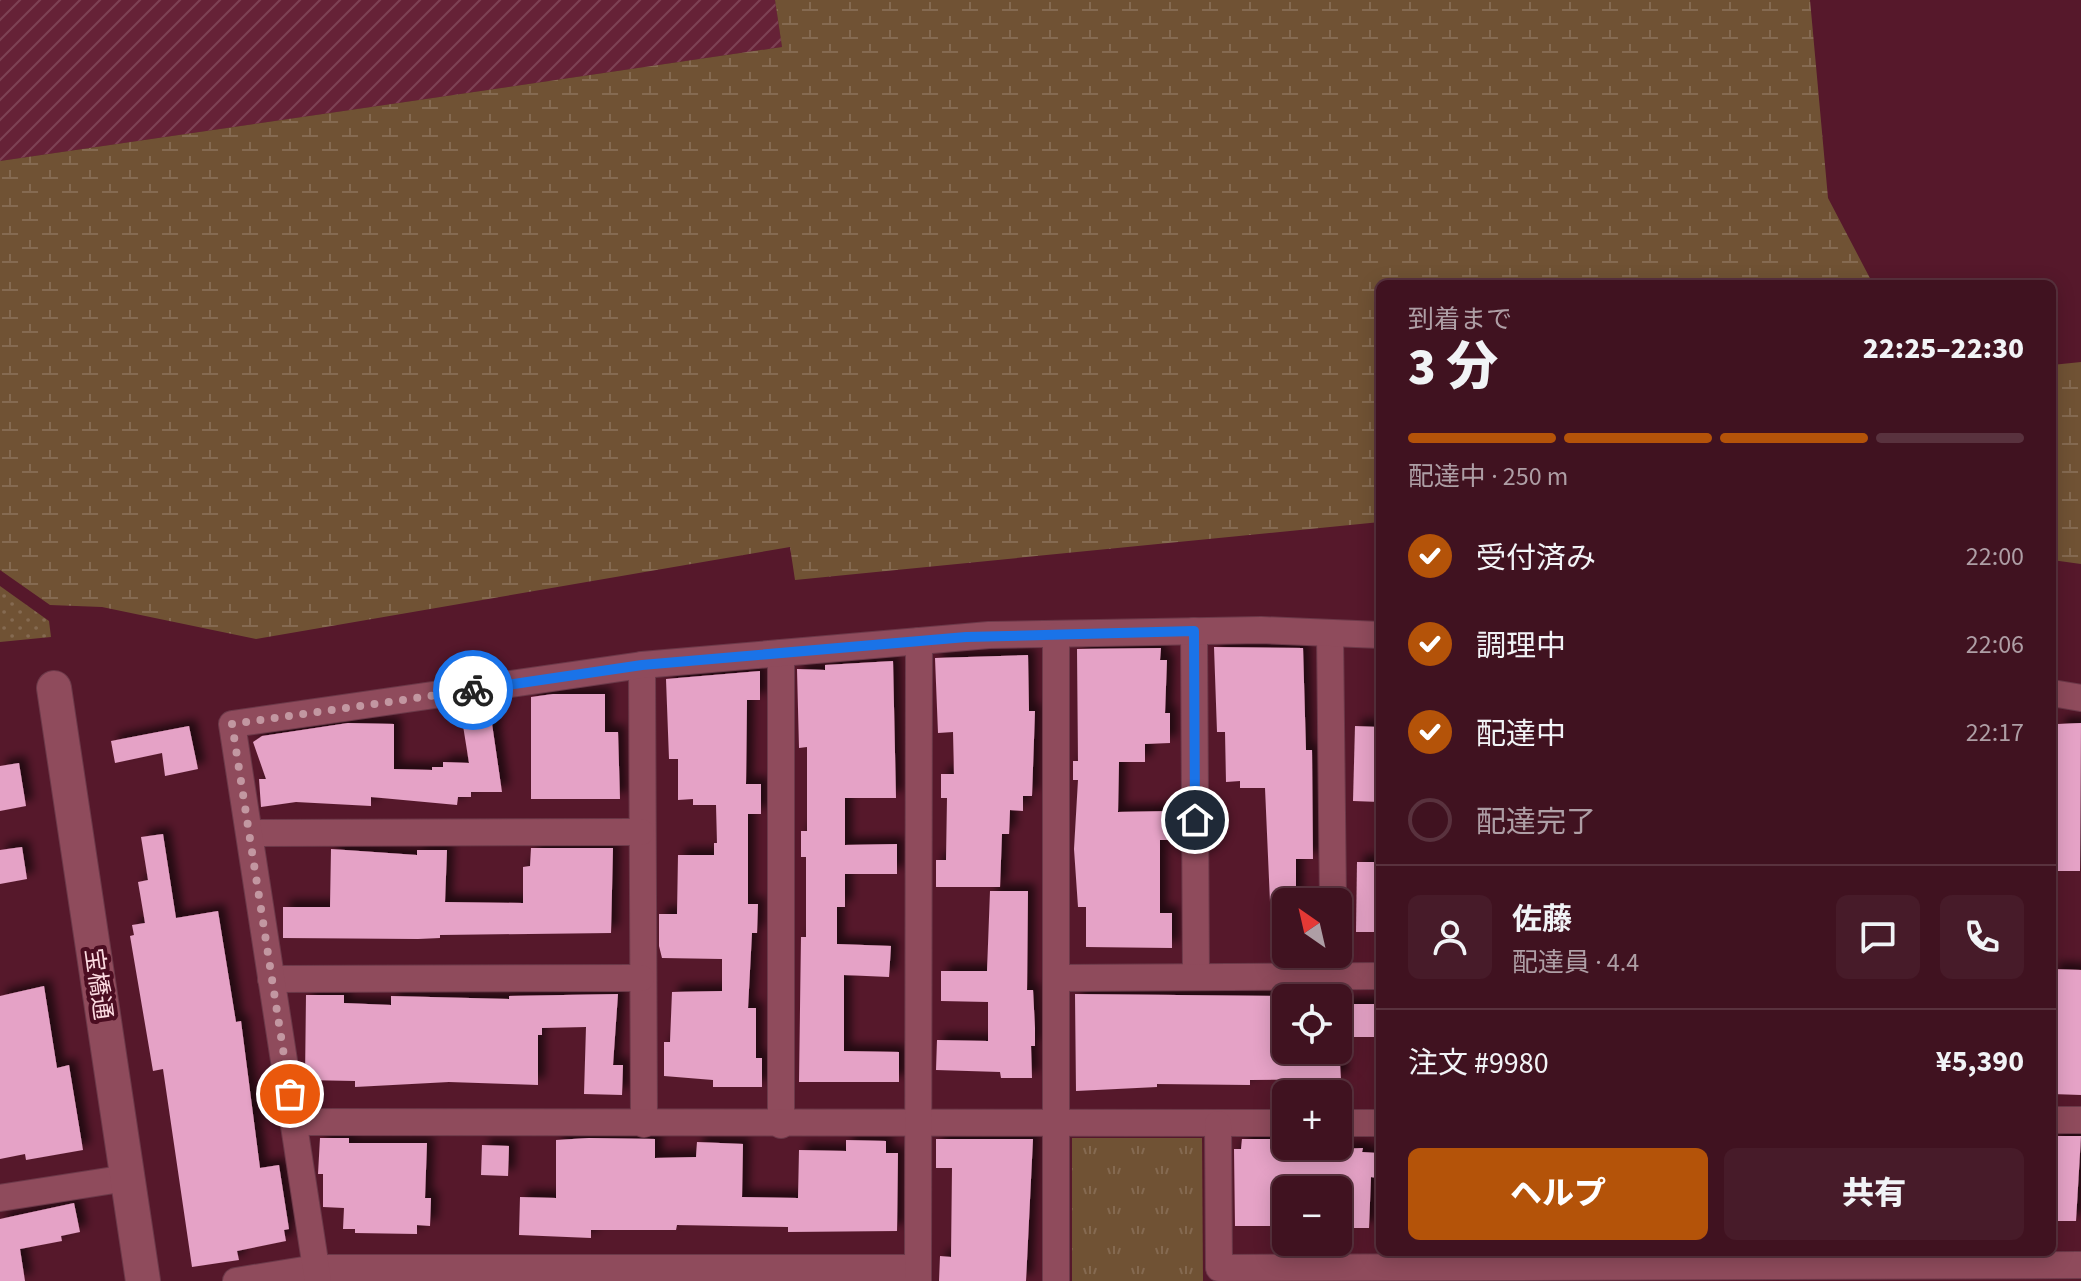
<!DOCTYPE html>
<html lang="ja">
<head>
<meta charset="utf-8">
<style>
  :root { --surface:#401220; --page:#471b29; --text:#f1f3f6; --muted:#ae9ea5; --line:#59323e; --accent:#b45309 }
  body { margin:0; font-family:"Source Sans 3","Noto Sans JP",sans-serif; background:var(--page); color:var(--text); height:100vh; display:flex; flex-direction:column; font-size:30px; white-space:nowrap }
  * { box-sizing:border-box; margin:0 }
  p { font-size:26px; color:var(--muted) }
  .icon { flex:none; width:44px; height:44px; fill:none; stroke:currentColor; stroke-width:2; stroke-linecap:round; stroke-linejoin:round }
  .map { position:relative; flex:1; overflow:hidden }
  .side { position:absolute; left:1376px; top:280px; width:680px; height:976px; display:flex; flex-direction:column; background:var(--surface); border-radius:12px; box-shadow:0 4px 20px #0003,0 0 0 2px var(--line) }
  .side>* { flex:none }
  .needle { width:52px; rotate:326deg }
  .buttons { position:absolute; left:1272px; top:888px; display:grid; gap:16px }
  .buttons a { display:grid; place-items:center; width:80px; height:80px; border-radius:12px; background:var(--surface); box-shadow:0 4px 20px #0003,0 0 0 2px var(--line); font-size:40px }
  .pin { position:absolute; display:grid; place-items:center; width:68px; height:68px; color:#fff; margin:-34px; border:4px solid #fff; border-radius:50%; box-shadow:0 2px 8px #0007 }
  .courier { position:absolute; display:grid; place-items:center; width:80px; height:80px; margin:-40px; border:6px solid #1a73e8; border-radius:50%; background:#fff; color:#222; box-shadow:0 2px 10px #0007 }
  .head em { font-style:normal; font-weight:800 }
  .head div { display:flex; flex-direction:column-reverse }
  .head { display:flex; align-items:center; justify-content:space-between; height:136px; padding:0 32px }
  h1 { font-size:52px; font-weight:800; line-height:60px }
  .bar { display:grid; grid-template-columns:repeat(4,1fr); gap:12px 8px; align-content:center; height:96px; padding:0 32px }
  .bar i { height:10px; border-radius:6px; background:var(--line) }
  .bar .current { background:var(--accent) }
  .bar p { grid-column:span 4 }
  .line { display:flex; align-items:center; gap:20px; padding:0 32px; border-top:2px solid var(--line) }
  .line div { flex:1 }
  .round { display:grid; place-items:center; flex:none; width:84px; height:84px; border-radius:12px; background:var(--page) }
  ol { padding:0 32px; list-style:none }
  li { display:flex; align-items:center; gap:24px; height:88px }
  li p { margin-inline-start:auto }
  li .icon { padding:8px; border-radius:50%; background:var(--accent); color:#fff; stroke-width:4 }
  li:last-child { color:var(--muted) }
  li i { width:44px; height:44px; border:4px solid var(--line); border-radius:50% }
  .primary-button { display:flex; gap:16px; margin-top:auto; padding:16px 32px }
  .primary-button a { flex:1; height:92px; border-radius:12px; background:var(--accent); color:#fff; font-size:32px; font-weight:800; line-height:92px; text-align:center }
  .primary-button a+a { background:var(--page); color:var(--text) }
  .map>svg:first-child { display:block }
  .industrial { fill:url(#industrial-furrows) }
  .grass { fill:url(#grass-dots) }
  .wetland { fill:url(#wetland-marsh) }
  .park { fill:url(#park-tufts) }
  .building { fill:#e5a2c6; filter:url(#shadow) }
  .lines { fill:none; stroke-linecap:round; stroke-linejoin:round }
  .minor-casing { stroke:#6c3949; stroke-width:28 }
  .tertiary-casing { stroke:#6c3949; stroke-width:36 }
  .minor { stroke:#8f4b5c; stroke-width:26 }
  .tertiary { stroke:#8f4b5c; stroke-width:34 }
  .done { stroke:#c297a1; stroke-width:8; stroke-dasharray:0 14.4 }
  .route { stroke:#1a73e8; stroke-width:10 }
  .labels { text-anchor:middle; dominant-baseline:central; stroke-width:8; stroke-linejoin:round; paint-order:stroke }
  .street-label { font-size:24px; fill:#fcdbe1; stroke:#4b0d21 }
</style>
</head>
<body>
<div class="map">
<svg width="2081" height="1281" viewBox="0 0 2081 1281">
  <defs>
    <pattern id="industrial-furrows" width="10" height="10" patternUnits="userSpaceOnUse" patternTransform="scale(2)"><rect width="10" height="10" fill="#662237"/><path d="M-1 1l2-2M0 10L10 0M9 11l2-2" fill="none" stroke="#7d4254"/></pattern>
    <pattern id="grass-dots" width="8" height="8" patternUnits="userSpaceOnUse" patternTransform="scale(2)"><rect width="8" height="8" fill="#705234"/><path d="M2 2h.1M6 6h.1" fill="none" stroke="#856a51" stroke-width="1.8" stroke-linecap="round"/></pattern>
    <pattern id="wetland-marsh" width="20" height="14" patternUnits="userSpaceOnUse" patternTransform="scale(2)"><rect width="20" height="14" fill="#705234"/><path d="M1 5h8M5 5V1M11 12h8M15 12V8" fill="none" stroke="#856a51"/></pattern>
    <pattern id="park-tufts" width="24" height="20" patternUnits="userSpaceOnUse" patternTransform="scale(2)"><rect width="24" height="20" fill="#705234"/><path d="M3 7l-1-3M5 7V3M7 7l1-3M15 17l-1-3M17 17v-4M19 17l1-3" fill="none" stroke="#856a51"/></pattern>
    <filter id="shadow"><feDropShadow dx="7" dy="-7" stdDeviation="4" flood-color="#0009"/></filter>
  </defs>
  <rect width="100%" height="100%" fill="#56182b"/>
  <!-- industrial -->
  <polygon class="industrial" points="0,0 775,0 782,47 0,161"/>
  <!-- grass -->
  <polygon class="grass" points="0,586 49,621 51,637 0,642"/>
  <!-- wetland -->
  <g class="wetland">
    <polygon points="775,0 1810,0 1828,198 1873,284 1380,284 1380,522 795,580 790,547 256,639 102,607 50,605 0,570 0,161 782,47"/>
    <polygon points="2081,362 2081,564 2052,560 2052,365"/>
  </g>
  <!-- park -->
  <polygon class="park" points="1072,1138 1202,1138 1203,1281 1072,1281"/>
  <!-- building -->
  <g class="building">
    <polygon points="1214,647 1303,648 1306,750 1312,750 1313,859 1296,859 1296,902 1270,902 1265,788 1240,788 1240,781 1226,782 1225,732 1217,732"/>
    <polygon points="1161,648 1160,660 1167,660 1165,713 1170,713 1170,743 1145,744 1145,762 1119,762 1118,812 1170,811 1171,840 1160,840 1160,913 1172,913 1172,948 1086,947 1086,907 1078,907 1074,849 1078,780 1073,780 1073,761 1078,761 1077,649"/>
    <polygon points="1028,655 1029,711 1035,711 1032,796 1023,796 1023,811 1010,810 1009,834 1002,834 1000,887 936,887 936,860 946,860 947,798 941,798 941,774 954,774 953,732 938,733 935,658"/>
    <polygon points="893,661 896,798 845,798 845,845 897,844 897,874 845,874 845,907 837,907 837,944 891,946 889,977 844,975 844,1051 899,1052 899,1082 799,1082 801,937 806,937 806,857 801,857 801,831 807,831 807,747 799,748 797,669 825,670 825,665"/>
    <polygon points="760,671 760,700 747,700 746,784 761,784 761,814 748,814 748,904 758,904 757,933 752,933 748,1008 756,1008 756,1058 762,1058 762,1087 713,1087 713,1080 664,1076 664,1042 670,1042 672,992 722,991 722,959 662,958 659,946 659,914 677,914 678,855 714,855 714,843 717,843 716,805 693,805 693,799 678,800 678,759 669,759 666,679"/>
    <polygon points="553,694 605,694 605,732 618,732 620,799 531,799 531,697"/>
    <polygon points="489,703 502,792 471,792 471,797 458,797 457,805 371,797 371,806 296,802 261,807 259,779 266,779 253,742 262,736 348,723 394,724 394,769 432,770 432,767 443,767 443,762 469,763 460,707"/>
    <polygon points="2081,723 2080,871 2052,871 2052,752 2058,751 2058,724"/>
    <polygon points="189,726 198,769 165,776 162,753 115,763 111,741"/>
    <polygon points="1355,726 1378,727 1380,802 1353,801"/>
    <polygon points="19,763 26,806 0,811 0,766"/>
    <polygon points="163,834 176,918 218,911 236,1022 241,1021 260,1168 279,1165 289,1229 284,1230 286,1241 237,1251 239,1260 192,1267 163,1069 153,1071 130,936 134,935 132,925 145,923 138,882 148,880 141,837"/>
    <polygon points="22,847 27,879 0,884 0,850"/>
    <polygon points="531,848 613,848 611,933 440,935 440,938 418,939 283,938 283,907 330,907 331,849 417,855 417,850 447,850 445,902 523,903 523,867 530,866"/>
    <polygon points="1357,862 1380,862 1380,932 1356,932"/>
    <polygon points="990,891 1028,891 1027,990 1033,990 1035,1028 1035,1046 1031,1046 1032,1078 1001,1078 1000,1072 936,1070 937,1040 988,1041 988,1002 941,1001 941,971 987,971"/>
    <polygon points="2052,969 2081,970 2081,1095 2052,1094"/>
    <polygon points="44,986 57,1068 69,1065 83,1150 26,1160 25,1154 0,1159 0,996"/>
    <polygon points="618,994 613,1065 623,1065 622,1095 584,1094 586,1027 542,1028 542,1035 538,1035 538,1085 449,1082 355,1087 355,1081 305,1080 306,995 344,995 344,1003 391,1005 391,996 509,999 509,996"/>
    <polygon points="1075,994 1286,996 1286,1050 1339,1050 1341,1079 1250,1080 1250,1085 1157,1084 1157,1087 1076,1091"/>
    <rect x="1338" y="1004" width="42" height="33"/>
    <polygon points="2052,1136 2081,1136 2076,1221 2052,1221"/>
    <polygon points="320,1138 349,1138 349,1143 427,1143 425,1198 431,1198 430,1226 417,1225 417,1234 355,1233 355,1229 343,1229 344,1208 323,1207 323,1174 318,1174"/>
    <polygon points="589,1138 655,1139 655,1158 696,1157 697,1142 743,1144 742,1197 798,1198 799,1150 846,1151 846,1140 886,1141 886,1153 898,1153 897,1231 788,1232 788,1227 677,1225 676,1230 591,1230 591,1238 519,1235 520,1197 556,1198 556,1140"/>
    <polygon points="936,1139 1033,1139 1026,1281 939,1281 940,1256 951,1257 952,1168 936,1168"/>
    <polygon points="1242,1139 1285,1139 1285,1151 1363,1148 1362,1152 1377,1153 1377,1178 1371,1177 1369,1228 1338,1228 1338,1177 1279,1177 1279,1226 1235,1226 1234,1149 1241,1149"/>
    <polygon points="482,1145 509,1146 508,1176 481,1175"/>
    <polygon points="74,1203 80,1232 61,1236 62,1241 20,1249 25,1281 0,1281 0,1219"/>
  </g>
  <g class="lines">
    <!-- minor casing -->
    <g class="minor-casing">
      <g id="minor">
        <polyline points="1194,631 1196,977"/>
        <polyline points="1330,633 1333,902"/>
        <polyline points="781,653 781,1125"/>
        <polyline points="642,665 644,1124"/>
        <polyline points="2052,693 2081,698"/>
        <polyline points="251,833 641,832"/>
        <polyline points="1056,978 1380,976"/>
        <polyline points="271,979 641,978"/>
        <polyline points="2052,1120 2081,1120"/>
        <polyline points="295,1122 1286,1123"/>
        <polyline points="1338,1123 1380,1123"/>
        <polyline points="1218,1124 1219,1268 2081,1265"/>
        <polyline points="0,1198 127,1178"/>
        <polyline points="236,1281 316,1268 918,1268"/>
        <polyline points="318,1281 232,724 642,665 989,635 1261,630 1380,635"/>
        <polyline points="918,1281 919,641"/>
        <polyline points="1056,1281 1056,636"/>
      </g>
    </g>
    <!-- tertiary casing -->
    <g class="tertiary-casing">
      <polyline id="tertiary" points="54,688 143,1281"/>
    </g>
    <!-- minor -->
    <use href="#minor" class="minor"/>
    <!-- tertiary -->
    <use href="#tertiary" class="tertiary"/>
  </g>
  <g class="lines">
    <!-- done -->
    <polyline class="done" points="290,1094 232,724 473,690"/>
    <!-- route -->
    <polyline class="route" points="473,690 642,665 966,637 1194,631 1195,820"/>
  </g>
  <g class="labels">
    <!-- street labels -->
    <g class="street-label">
      <text transform="translate(98 984) rotate(82)">宝橋通</text>
    </g>
  </g>
</svg>
<div class="buttons">
<a><svg class="needle" viewBox="-14 -14 28 28"><path d="M0-13l5 13h-10z" fill="#e53935"/><path d="M0 13l5-13h-10z" fill="#ae9ea5"/></svg></a>
<a><svg class="icon" aria-label="locate" viewBox="0 0 24 24"><circle cx="12" cy="12" r="6"/><path d="M12 2v4M12 18v4M2 12h4M18 12h4"/></svg></a>
<a>+</a>
<a>−</a>
</div>
<div class="pin" style="left:290px;top:1094px;background:#ea580c"><svg class="icon" aria-label="bag" viewBox="0 0 24 24"><path d="M5 8h14l-1 12H6zM9 8a3 3 0 0 1 6 0"/></svg></div>
<div class="pin" style="left:1195px;top:820px;background:#1f2937"><svg class="icon" aria-label="home" viewBox="0 0 24 24"><path d="M3 11l9-7 9 7M6 9v11h12V9"/></svg></div>
<div class="courier" style="left:473px;top:690px"><svg class="icon" aria-label="bike" viewBox="0 0 24 24"><circle cx="6" cy="16" r="4"/><circle cx="18" cy="16" r="4"/><path d="M6 16l4-8h5l3 8M10 8l3 8H6M13 5h3"/></svg></div>
<section class="side">
<div class="head"><div><h1>3 分</h1><p>到着まで</p></div><em>22:25–22:30</em></div>
<div class="bar"><i class="current"></i><i class="current"></i><i class="current"></i><i></i><p>配達中 · 250 m</p></div>
<ol>
<li><svg class="icon" aria-label="check" viewBox="0 0 24 24"><path d="M5 12l5 5 9-10"/></svg>受付済み<p>22:00</p></li>
<li><svg class="icon" aria-label="check" viewBox="0 0 24 24"><path d="M5 12l5 5 9-10"/></svg>調理中<p>22:06</p></li>
<li><svg class="icon" aria-label="check" viewBox="0 0 24 24"><path d="M5 12l5 5 9-10"/></svg>配達中<p>22:17</p></li>
<li><i></i>配達完了</li>
</ol>
<div class="line" style="height:144px"><a class="round"><svg class="icon" aria-label="person" viewBox="0 0 24 24"><circle cx="12" cy="8" r="4"/><path d="M4 21q1-7 8-7t8 7"/></svg></a><div><b>佐藤</b><p>配達員 · 4.4</p></div><a class="round"><svg class="icon" aria-label="chat" viewBox="0 0 24 24"><path d="M4 5h16v11H9l-5 4z"/></svg></a><a class="round"><svg class="icon" aria-label="phone" viewBox="0 0 24 24"><path d="M5 4h4l2 5-3 2q2 4 5 5l2-3 5 2v4C11 20 4 13 5 4z"/></svg></a></div>
<div class="line" style="height:104px"><div>注文 #9980</div><b>¥5,390</b></div>
<div class="primary-button"><a>ヘルプ</a><a>共有</a></div>
</section>
</div>
</body>
</html>
